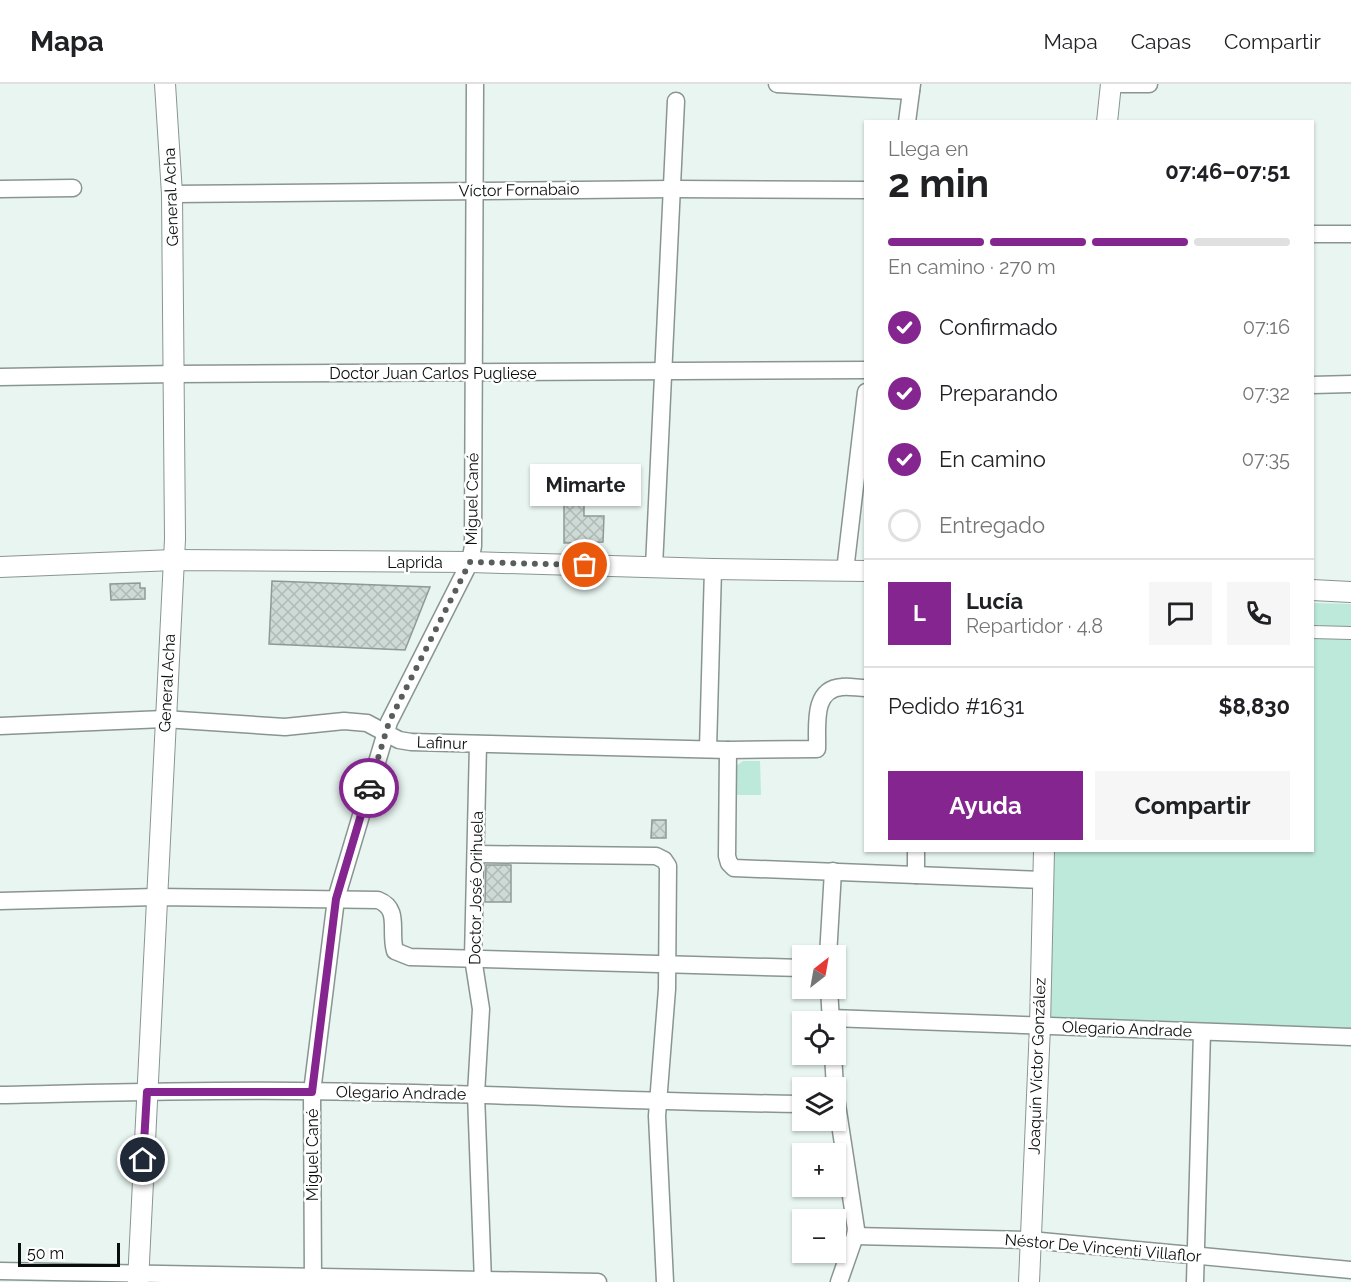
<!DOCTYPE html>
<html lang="es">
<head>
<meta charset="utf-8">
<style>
  :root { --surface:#fff; --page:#f6f6f6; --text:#202124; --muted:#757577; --line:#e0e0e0; --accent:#842590 }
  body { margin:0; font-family:Raleway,sans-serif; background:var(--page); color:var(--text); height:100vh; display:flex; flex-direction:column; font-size:22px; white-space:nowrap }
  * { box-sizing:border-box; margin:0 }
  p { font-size:20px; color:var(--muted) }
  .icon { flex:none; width:33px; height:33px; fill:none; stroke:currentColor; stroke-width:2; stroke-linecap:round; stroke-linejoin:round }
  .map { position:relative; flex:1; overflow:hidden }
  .details { position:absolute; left:864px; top:36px; width:450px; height:732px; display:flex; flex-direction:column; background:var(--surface); border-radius:0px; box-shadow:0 2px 4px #0004 }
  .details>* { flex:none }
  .needle { width:39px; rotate:31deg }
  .buttons { position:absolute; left:792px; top:861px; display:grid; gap:12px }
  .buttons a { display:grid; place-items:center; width:54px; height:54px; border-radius:0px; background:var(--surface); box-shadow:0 2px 4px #0004; font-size:30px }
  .scale { position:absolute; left:18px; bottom:15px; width:102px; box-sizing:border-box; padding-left:6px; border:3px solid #090d0c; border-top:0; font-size:16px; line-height:21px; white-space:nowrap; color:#090d0c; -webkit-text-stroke:4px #fff; paint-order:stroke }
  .pin { position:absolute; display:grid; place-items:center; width:51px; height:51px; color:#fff; margin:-26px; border:3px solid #fff; border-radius:50%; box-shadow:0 2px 6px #0007 }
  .courier { position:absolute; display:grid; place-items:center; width:60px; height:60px; margin:-30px; border:4px solid #842590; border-radius:50%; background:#fff; color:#222; box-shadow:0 2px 8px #0007 }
  .bubble { position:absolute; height:42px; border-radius:0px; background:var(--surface); box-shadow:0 2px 4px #0004; font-size:20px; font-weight:700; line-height:42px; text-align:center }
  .summary em { font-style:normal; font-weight:700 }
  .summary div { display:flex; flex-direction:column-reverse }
  .summary { display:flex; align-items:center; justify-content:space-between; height:102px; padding:0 24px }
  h1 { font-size:39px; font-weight:700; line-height:45px }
  .bar { display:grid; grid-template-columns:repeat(4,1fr); gap:9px 6px; align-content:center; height:72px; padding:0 24px }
  .bar i { height:8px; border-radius:4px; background:var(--line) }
  .bar .selected { background:var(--accent) }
  .bar p { grid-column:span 4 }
  .line { display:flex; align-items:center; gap:15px; padding:0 24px; border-top:2px solid var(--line) }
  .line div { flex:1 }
  .round { display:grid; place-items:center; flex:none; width:63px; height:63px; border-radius:0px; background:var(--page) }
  ol { padding:0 24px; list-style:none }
  li { display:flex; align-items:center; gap:18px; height:66px }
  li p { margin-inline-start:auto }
  li .icon { padding:6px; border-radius:50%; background:var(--accent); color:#fff; stroke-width:4 }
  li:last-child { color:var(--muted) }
  li i { width:33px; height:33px; border:3px solid var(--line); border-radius:50% }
  .action { display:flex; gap:12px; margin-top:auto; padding:12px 24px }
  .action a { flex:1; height:69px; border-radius:0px; background:var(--accent); color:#fff; font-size:24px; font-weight:700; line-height:69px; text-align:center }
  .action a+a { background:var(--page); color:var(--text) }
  header { display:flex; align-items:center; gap:36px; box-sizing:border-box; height:84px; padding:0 30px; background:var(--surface); border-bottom:2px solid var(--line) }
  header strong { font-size:28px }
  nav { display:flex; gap:33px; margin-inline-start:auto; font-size:21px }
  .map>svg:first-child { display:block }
  .green { fill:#bce9da }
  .building { fill:url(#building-cross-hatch); stroke:#8e9a96; stroke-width:1.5 }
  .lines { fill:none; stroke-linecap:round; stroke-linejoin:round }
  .pedestrian-casing { stroke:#899591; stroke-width:14 }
  .minor-casing { stroke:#899591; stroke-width:19 }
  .tertiary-casing { stroke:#899591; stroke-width:22 }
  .pedestrian { stroke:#fff; stroke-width:12 }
  .minor { stroke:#fff; stroke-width:16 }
  .tertiary { stroke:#fff; stroke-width:20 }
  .done { stroke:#575e5c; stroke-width:6; stroke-dasharray:0 10.8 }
  .route { stroke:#842590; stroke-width:8 }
  .labels { text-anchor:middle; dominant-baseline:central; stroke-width:5; stroke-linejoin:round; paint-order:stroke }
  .street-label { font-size:16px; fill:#090d0c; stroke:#fff }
</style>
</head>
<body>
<header>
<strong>Mapa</strong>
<nav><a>Mapa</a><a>Capas</a><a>Compartir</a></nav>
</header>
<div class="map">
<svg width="1351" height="1198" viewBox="0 0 1351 1198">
  <defs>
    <pattern id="building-cross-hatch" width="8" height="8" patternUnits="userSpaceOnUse" patternTransform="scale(1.5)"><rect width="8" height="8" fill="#cedad6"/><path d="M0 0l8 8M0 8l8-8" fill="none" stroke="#b0bab6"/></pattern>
  </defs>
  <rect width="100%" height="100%" fill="#e8f5f0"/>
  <!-- green -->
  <g class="green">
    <polygon points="1313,519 1351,520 1351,946 1044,936 1049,767 1312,766"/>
    <polygon points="743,677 760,677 761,711 734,711 735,683"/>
  </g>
  <!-- building -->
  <g class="building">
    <polygon points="564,383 584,383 584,432 604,432 603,458 564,459"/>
    <polygon points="272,497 430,503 405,566 269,560"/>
    <polygon points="140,499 140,504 145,504 145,515 111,516 110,500"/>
    <polygon points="652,736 666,736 666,754 651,754"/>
    <polygon points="486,781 511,781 511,818 485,818"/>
  </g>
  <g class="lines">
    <!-- pedestrian casing -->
    <g class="pedestrian-casing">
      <polyline id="pedestrian" points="1312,548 1351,549"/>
    </g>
    <!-- minor casing -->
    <g class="minor-casing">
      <g id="minor">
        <polyline points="777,0 911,7"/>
        <polyline points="1111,0 1149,0"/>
        <polyline points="907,38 912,0"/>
        <polyline points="0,105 73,104"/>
        <polyline points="172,110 673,105 866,106"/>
        <polyline points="1312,150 1351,150"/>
        <polyline points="0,293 175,290 866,286"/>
        <polyline points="1312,301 1351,300"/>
        <polyline points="654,483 676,17"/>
        <polyline points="845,487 866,308"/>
        <path d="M0 642 164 635 285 643 344 637 367 639 399 656 411 658 728 666 817 665C818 644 811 605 842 603 849 602 858 604 866 604"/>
        <polyline points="478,660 473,874 481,925 476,1010 483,1198"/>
        <polyline points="708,665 713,485"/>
        <polyline points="728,666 727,772 729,779 734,784 1043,796"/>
        <polyline points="476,770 656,772 664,776 668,782 667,905 657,1032 665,1198"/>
        <polyline points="916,791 916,766"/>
        <path d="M0 817 156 813 378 816C401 825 389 847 395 867L410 873 802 884"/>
        <polyline points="828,872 833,787"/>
        <polyline points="829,904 831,938"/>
        <polyline points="831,934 1351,953"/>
        <polyline points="833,970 835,1004"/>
        <path d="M0 1011C98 1009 197 1006 295 1007 464 1008 633 1018 802 1020"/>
        <polyline points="836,1014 856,1145 855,1152 839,1198"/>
        <polyline points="855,1152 1030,1156 1351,1186"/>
        <polyline points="0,1187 598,1198"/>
        <polyline points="313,1198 312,1008 336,815 389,638 470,478 473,462 475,0"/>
        <polyline points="1195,1198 1202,948"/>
      </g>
    </g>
    <!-- tertiary casing -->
    <g class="tertiary-casing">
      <g id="tertiary">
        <polyline points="1107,38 1111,0"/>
        <polyline points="0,483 174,476 470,478 713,485 866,487"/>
        <polyline points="1312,506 1351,508"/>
        <polyline points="138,1198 175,455 172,110 165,0"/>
        <polyline points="1029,1198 1040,942 1044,766"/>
      </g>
    </g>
    <!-- pedestrian -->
    <use href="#pedestrian" class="pedestrian"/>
    <!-- minor -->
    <use href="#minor" class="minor"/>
    <!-- tertiary -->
    <use href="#tertiary" class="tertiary"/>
  </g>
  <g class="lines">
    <!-- done -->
    <polyline class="done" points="369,704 389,638 470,478 585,481"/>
    <!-- route -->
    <polyline class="route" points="143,1076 147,1008 312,1008 336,815 369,704"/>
  </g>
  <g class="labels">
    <!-- street labels -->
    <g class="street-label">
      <text transform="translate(519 106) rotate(-1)">Víctor Fornabaio</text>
      <text transform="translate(171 113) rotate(-92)">General Acha</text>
      <text x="433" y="289">Doctor Juan Carlos Pugliese</text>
      <text transform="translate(472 415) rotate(-89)">Miguel Cané</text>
      <text x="415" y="478">Laprida</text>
      <text transform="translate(167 599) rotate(-87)">General Acha</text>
      <text transform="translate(442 659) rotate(2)">Lafinur</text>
      <text transform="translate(476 804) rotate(-89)">Doctor José Orihuela</text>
      <text transform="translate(1127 945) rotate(2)">Olegario Andrade</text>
      <text transform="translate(1037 982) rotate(-88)">Joaquín Víctor González</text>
      <text transform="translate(401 1009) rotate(1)">Olegario Andrade</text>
      <text transform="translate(312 1071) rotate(-90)">Miguel Cané</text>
      <text transform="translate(1103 1164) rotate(5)">Néstor De Vincenti Villaflor</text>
    </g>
  </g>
</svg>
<div class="buttons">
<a><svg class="needle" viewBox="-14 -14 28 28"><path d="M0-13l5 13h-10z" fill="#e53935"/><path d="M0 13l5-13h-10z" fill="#757577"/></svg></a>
<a><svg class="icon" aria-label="locate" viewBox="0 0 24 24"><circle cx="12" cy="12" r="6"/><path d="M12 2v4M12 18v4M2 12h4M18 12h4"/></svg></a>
<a><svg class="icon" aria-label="layers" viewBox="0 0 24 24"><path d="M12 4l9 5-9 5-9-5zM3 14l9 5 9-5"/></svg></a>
<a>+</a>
<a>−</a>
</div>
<div class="scale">50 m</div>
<div class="pin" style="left:585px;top:481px;background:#ea580c"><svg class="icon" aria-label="bag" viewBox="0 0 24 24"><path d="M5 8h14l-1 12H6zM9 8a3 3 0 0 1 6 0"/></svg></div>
<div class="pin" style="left:143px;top:1076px;background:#1f2937"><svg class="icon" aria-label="home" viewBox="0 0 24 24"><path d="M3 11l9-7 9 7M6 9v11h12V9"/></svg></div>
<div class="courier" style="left:369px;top:704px"><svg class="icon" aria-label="car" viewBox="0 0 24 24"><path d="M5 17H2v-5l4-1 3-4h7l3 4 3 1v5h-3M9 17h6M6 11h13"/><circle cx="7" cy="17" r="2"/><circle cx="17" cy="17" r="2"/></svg></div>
<div class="bubble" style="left:530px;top:380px;width:111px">Mimarte</div>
<section class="details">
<div class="summary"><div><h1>2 min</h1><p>Llega en</p></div><em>07:46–07:51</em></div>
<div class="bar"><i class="selected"></i><i class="selected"></i><i class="selected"></i><i></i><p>En camino · 270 m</p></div>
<ol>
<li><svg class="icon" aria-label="check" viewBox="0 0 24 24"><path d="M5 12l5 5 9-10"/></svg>Confirmado<p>07:16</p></li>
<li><svg class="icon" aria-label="check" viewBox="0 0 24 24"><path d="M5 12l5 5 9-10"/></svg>Preparando<p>07:32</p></li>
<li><svg class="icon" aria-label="check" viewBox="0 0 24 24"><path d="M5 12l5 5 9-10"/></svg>En camino<p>07:35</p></li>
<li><i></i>Entregado</li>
</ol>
<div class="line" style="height:108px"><b class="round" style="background:var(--accent);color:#fff">L</b><div><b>Lucía</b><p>Repartidor · 4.8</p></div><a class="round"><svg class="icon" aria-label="chat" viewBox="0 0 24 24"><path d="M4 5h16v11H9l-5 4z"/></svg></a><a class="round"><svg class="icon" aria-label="phone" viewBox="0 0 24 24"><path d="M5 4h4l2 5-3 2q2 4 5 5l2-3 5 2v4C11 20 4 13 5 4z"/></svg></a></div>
<div class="line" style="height:78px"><div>Pedido #1631</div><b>$8,830</b></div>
<div class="action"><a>Ayuda</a><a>Compartir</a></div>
</section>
</div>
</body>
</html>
